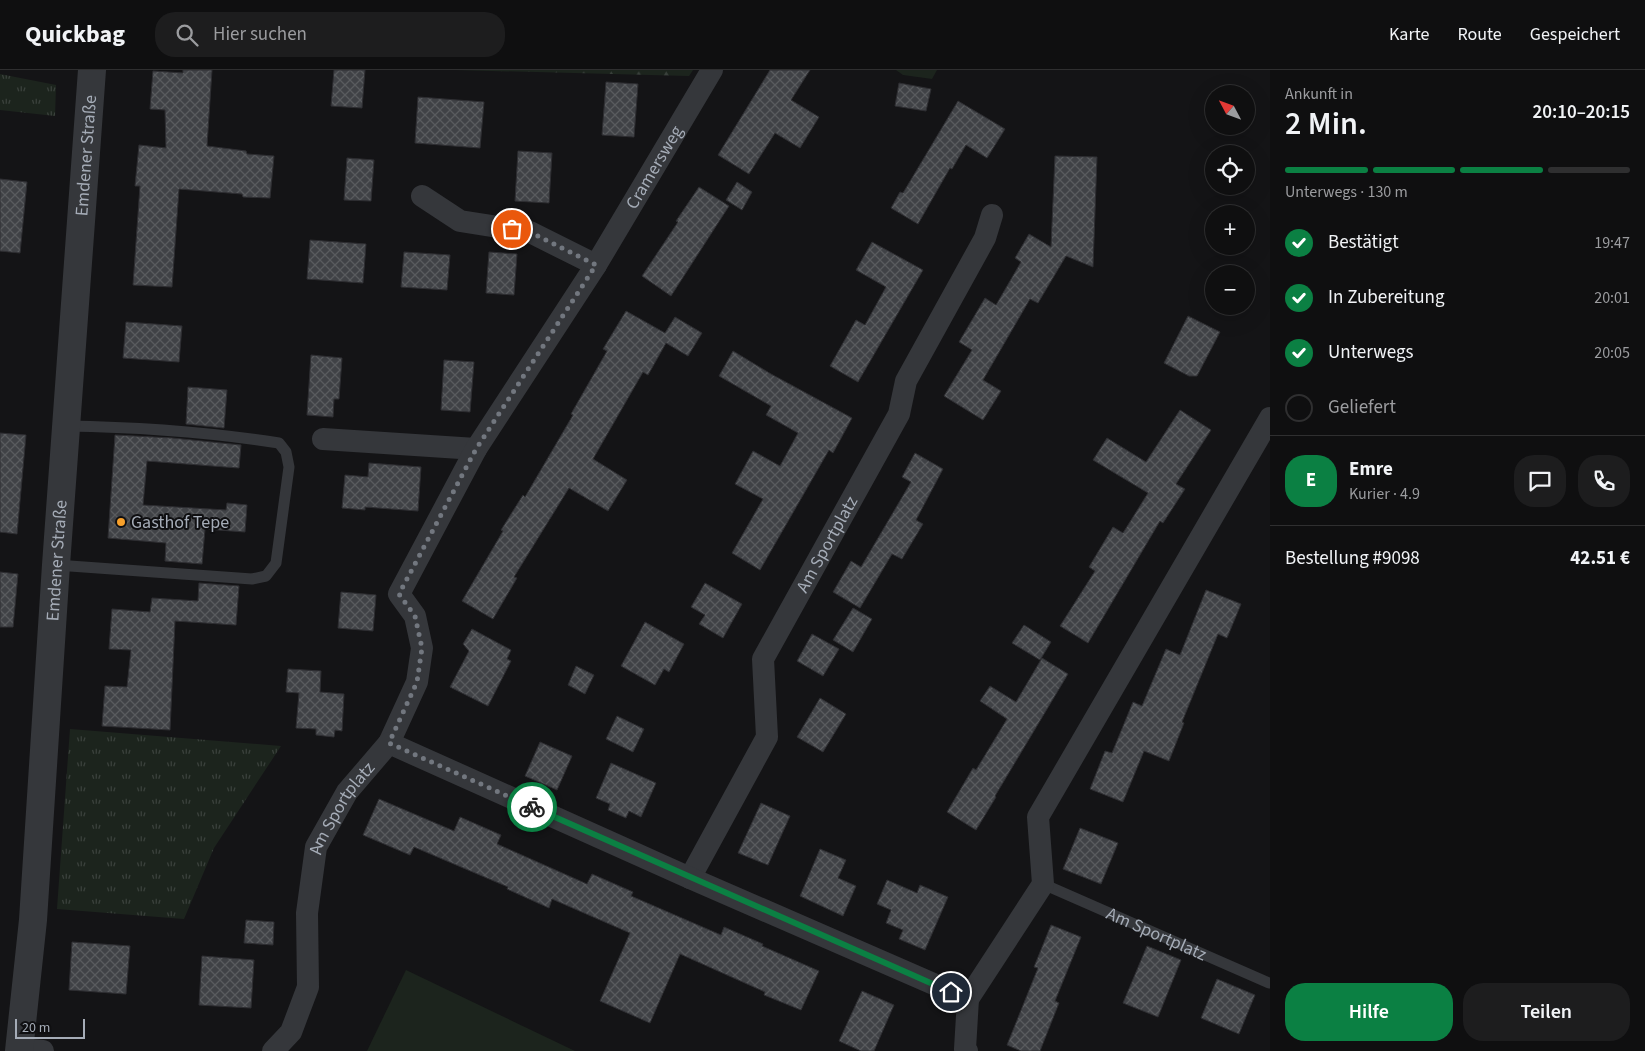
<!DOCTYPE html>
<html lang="de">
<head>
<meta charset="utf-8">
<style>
  :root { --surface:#0f0f10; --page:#1d1d1e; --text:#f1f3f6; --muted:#9b9c9f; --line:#2f2f30; --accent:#0b8043 }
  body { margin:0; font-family:"Source Sans 3",sans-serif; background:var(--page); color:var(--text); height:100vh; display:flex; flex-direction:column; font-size:19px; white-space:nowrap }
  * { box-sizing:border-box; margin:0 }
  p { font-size:16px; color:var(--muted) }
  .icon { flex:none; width:28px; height:28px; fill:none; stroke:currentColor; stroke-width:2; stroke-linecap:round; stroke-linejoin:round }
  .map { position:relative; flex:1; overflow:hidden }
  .side { display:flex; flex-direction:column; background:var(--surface); width:375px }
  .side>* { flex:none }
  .needle { width:32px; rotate:311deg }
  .tools { position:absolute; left:1205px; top:15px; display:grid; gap:10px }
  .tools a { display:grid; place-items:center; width:50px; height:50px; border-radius:50%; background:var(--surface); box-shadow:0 5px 20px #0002,0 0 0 1px var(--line); font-size:25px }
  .scale { position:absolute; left:15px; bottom:12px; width:70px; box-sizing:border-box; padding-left:5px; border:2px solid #a5acb7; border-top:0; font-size:14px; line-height:18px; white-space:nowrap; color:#a5acb7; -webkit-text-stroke:4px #0f0f11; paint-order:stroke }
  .pin { position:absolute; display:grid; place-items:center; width:42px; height:42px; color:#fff; margin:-21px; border:2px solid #fff; border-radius:50%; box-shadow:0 1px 5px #0007 }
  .courier { position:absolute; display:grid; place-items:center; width:50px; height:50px; margin:-25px; border:4px solid #0b8043; border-radius:50%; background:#fff; color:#222; box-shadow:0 1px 6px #0007 }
  .summary em { font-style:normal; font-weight:600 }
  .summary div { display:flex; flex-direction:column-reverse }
  .summary { display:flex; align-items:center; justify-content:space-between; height:85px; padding:0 15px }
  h1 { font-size:32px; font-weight:600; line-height:38px }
  .bar { display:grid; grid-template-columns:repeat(4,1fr); gap:8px 5px; align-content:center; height:60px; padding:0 15px }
  .bar i { height:6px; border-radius:4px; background:var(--line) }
  .bar .on { background:var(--accent) }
  .bar p { grid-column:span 4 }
  .line { display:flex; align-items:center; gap:12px; padding:0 15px; border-top:1px solid var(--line) }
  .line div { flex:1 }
  .round { display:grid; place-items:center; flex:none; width:52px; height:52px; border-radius:20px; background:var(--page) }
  ol { padding:0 15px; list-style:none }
  li { display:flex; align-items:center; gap:15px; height:55px }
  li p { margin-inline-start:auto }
  li .icon { padding:5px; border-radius:50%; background:var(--accent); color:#fff; stroke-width:4 }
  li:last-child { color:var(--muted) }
  li i { width:28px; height:28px; border:2px solid var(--line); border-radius:50% }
  .action { display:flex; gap:10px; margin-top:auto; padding:10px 15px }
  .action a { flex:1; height:58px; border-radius:20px; background:var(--accent); color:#fff; font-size:20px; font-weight:600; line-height:58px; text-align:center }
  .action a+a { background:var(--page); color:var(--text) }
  header { display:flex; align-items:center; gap:30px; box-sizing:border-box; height:70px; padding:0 25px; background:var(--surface); border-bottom:1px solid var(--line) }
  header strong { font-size:24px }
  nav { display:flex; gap:28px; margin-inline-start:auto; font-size:18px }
  .search { width:350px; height:45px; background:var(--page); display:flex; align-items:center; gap:12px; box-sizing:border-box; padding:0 18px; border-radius:20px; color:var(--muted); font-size:19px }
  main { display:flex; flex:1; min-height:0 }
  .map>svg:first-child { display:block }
  .grass { fill:url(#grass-tufts) }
  .forest { fill:url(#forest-firs) }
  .green { fill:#1c241d }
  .building { fill:url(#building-cross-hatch); stroke:#2e2e32 }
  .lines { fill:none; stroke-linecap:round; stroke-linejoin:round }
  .service { stroke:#35373b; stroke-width:11 }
  .minor { stroke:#35373b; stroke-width:22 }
  .tertiary { stroke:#35373b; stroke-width:28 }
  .done { stroke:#72777f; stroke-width:5; stroke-dasharray:0 9 }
  .route { stroke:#0b8043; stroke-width:6 }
  .poi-dot { fill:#f7a02b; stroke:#0f0f11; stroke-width:2 }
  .labels { text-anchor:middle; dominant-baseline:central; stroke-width:4; stroke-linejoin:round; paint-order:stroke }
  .street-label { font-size:18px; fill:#a5acb7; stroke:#0f0f11 }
  .poi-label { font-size:18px; fill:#a5acb7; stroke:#0f0f11; text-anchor:start }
</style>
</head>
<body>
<header>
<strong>Quickbag</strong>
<div class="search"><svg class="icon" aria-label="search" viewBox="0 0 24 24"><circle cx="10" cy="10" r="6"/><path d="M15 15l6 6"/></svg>Hier suchen</div>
<nav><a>Karte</a><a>Route</a><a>Gespeichert</a></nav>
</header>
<main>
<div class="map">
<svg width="1270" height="981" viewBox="0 0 1270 981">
  <defs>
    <pattern id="grass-tufts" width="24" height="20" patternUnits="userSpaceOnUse" patternTransform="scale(1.25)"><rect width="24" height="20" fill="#1c241d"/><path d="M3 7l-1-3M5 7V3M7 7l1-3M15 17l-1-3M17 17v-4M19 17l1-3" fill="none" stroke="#3a413c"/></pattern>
    <pattern id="forest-firs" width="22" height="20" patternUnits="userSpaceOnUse" patternTransform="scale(1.25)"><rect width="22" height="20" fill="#1c241d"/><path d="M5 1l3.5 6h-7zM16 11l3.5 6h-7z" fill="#3a413c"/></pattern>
    <pattern id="building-cross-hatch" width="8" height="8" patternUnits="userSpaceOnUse" patternTransform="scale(1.25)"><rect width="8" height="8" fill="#404246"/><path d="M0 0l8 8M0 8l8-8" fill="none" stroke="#595b5e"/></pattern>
  </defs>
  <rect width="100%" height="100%" fill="#141416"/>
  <!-- grass -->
  <g class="grass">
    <polygon points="0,4 56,15 55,46 0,40"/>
    <polygon points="70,659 281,676 214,778 184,849 57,839"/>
  </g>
  <!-- forest -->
  <polygon class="forest" points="456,0 693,0 689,6"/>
  <!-- green -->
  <g class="green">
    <polygon points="896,0 937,0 932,9 903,5"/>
    <polygon points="406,900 575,981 367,981"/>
  </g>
  <!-- building -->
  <g class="building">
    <polygon points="183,0 212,0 207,76 246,81 247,84 274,86 270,128 243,127 242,124 179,119 172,217 133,215 140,116 135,116 139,75 166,78 165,40 150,39 153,1 183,3"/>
    <polygon points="334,0 365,0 362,38 331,36"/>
    <polygon points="770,0 810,0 791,30 819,47 800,78 775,63 749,104 718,85"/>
    <polygon points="606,12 638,14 634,67 602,65"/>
    <polygon points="899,13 931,19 926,41 895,36"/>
    <polygon points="418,27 484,32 480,78 415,73"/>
    <polygon points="958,31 1005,59 987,88 966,75 952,99 950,98 918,154 891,138 900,122 903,123"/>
    <polygon points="518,81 552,83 549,133 515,131"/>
    <polygon points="1055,86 1097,87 1093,197 1066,186 1038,233 1030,229 983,310 1001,321 983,350 944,326 972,280 959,272 985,228 996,235 1021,192 1015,188 1029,164 1051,177"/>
    <polygon points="347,88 374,90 371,131 344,130"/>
    <polygon points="0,109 27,112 20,183 0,181"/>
    <polygon points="737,112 752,122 742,140 726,130"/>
    <polygon points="699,117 729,136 671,226 642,206 678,152 676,151"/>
    <polygon points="310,170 366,174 363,213 307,209"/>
    <polygon points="872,172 923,200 858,312 830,296 856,250 865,255 886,217 856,200"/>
    <polygon points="404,182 450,185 447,220 401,217"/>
    <polygon points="489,182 517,184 514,225 486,223"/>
    <polygon points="626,241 665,263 675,247 702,263 688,286 666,273 648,305 643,302 593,389 627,410 608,441 569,418 514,507 517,508 493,549 462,531 503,461 501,460 523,425 525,427 573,345 571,344 607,281 603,279"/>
    <polygon points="1188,246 1220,262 1197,306 1189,306 1164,293"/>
    <polygon points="126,252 182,256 179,292 123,288"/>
    <polygon points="733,281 771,304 852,348 833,383 829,380 760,500 732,483 763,429 735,414 753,381 780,396 798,363 766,345 771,336 719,306"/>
    <polygon points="311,285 342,288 339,329 334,329 333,347 307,345"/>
    <polygon points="444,290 474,292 470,342 441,340"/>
    <polygon points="188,317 227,320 224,358 186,354"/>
    <polygon points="1180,340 1211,360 1176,414 1185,419 1163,453 1160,451 1088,573 1060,556 1095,501 1089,497 1113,457 1123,463 1148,423 1093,390 1107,368 1146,392"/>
    <polygon points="0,363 26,365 17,464 0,462"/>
    <polygon points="115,365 172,368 241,375 239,398 147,391 143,435 226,440 227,433 247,435 245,462 205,459 202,494 165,491 166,473 108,468"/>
    <polygon points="915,383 943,399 916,450 923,454 902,489 892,484 860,538 833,522 851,491 861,497 911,412 902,407"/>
    <polygon points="369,393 421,397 418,441 365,437 365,440 342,438 345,405 368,407"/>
    <polygon points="0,502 18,504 13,557 0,557"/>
    <polygon points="199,513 239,516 236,555 175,551 170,660 102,656 105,616 127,617 131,580 109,579 112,539 150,542 152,528 198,531"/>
    <polygon points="705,513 742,534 723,568 699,554 705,545 691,537"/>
    <polygon points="1206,520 1241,534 1227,568 1218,564 1182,652 1184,653 1169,691 1144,681 1123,732 1090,719 1105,681 1112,683 1133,632 1142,636 1166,579 1180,585"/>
    <polygon points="341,522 376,525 373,561 338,558"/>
    <polygon points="853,538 872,549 853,582 833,570"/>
    <polygon points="645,552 684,574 669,602 664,599 655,615 621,596"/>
    <polygon points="1024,555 1051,572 1040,590 1012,573"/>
    <polygon points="472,559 511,580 507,589 511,591 488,636 450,617 469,581 463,574"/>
    <polygon points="812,564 839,579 823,606 797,591"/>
    <polygon points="1042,588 1068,604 995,726 996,727 976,760 947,742 973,698 976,700 1007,649 980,631 990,616 1016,632"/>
    <polygon points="576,596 594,605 585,624 568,615"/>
    <polygon points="288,599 321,601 320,622 344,624 342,661 335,660 334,667 316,665 316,659 296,658 299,623 286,622"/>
    <polygon points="820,628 846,644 823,682 797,667"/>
    <polygon points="617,646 644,659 633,682 606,669"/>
    <polygon points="540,672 572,686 557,720 525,706"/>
    <polygon points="611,693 656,713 641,747 629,741 626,748 608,740 610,734 596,728"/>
    <polygon points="379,729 454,761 460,747 501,765 497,774 587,814 592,804 633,822 631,826 721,865 724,857 763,874 762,876 819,901 801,940 764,925 765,922 680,884 650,953 600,931 630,863 552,829 549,838 507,819 508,817 414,777 410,785 363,765"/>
    <polygon points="761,733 790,746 768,795 738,783"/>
    <polygon points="1080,758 1118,773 1101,814 1063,799"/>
    <polygon points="820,779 846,790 838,808 856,816 843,846 800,826"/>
    <polygon points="887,810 917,823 920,815 948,827 925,880 899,869 903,860 886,853 891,840 877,834"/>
    <polygon points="246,850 274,852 273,875 244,873"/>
    <polygon points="1051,855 1081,867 1055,931 1059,933 1040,981 1021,981 1007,975 1038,898 1034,897"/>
    <polygon points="72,872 130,876 126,924 69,920"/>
    <polygon points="1147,876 1181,890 1158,947 1123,933"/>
    <polygon points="202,886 254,890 251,938 199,935"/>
    <polygon points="1217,909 1255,925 1239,964 1201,948"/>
    <polygon points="862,921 894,935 874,981 861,981 839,971"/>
  </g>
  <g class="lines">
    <!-- service -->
    <g class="service">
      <path d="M56 495 252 509 266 506 276 493 289 397 286 382 279 373C208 362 137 357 66 356"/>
      <path id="s1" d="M1043 814 1269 913"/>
    </g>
    <!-- minor -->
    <g class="minor">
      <polyline points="422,126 460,151 530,162 596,195"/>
      <polyline points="323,369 476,379"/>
      <path id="s2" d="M389 673 417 612 422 578 415 546 399 524 476 379 596 195 712 0"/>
      <path id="s3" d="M690 808 767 667 763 589 899 344 906 311 985 168 992 145"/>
      <polyline points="968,929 1043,814 1038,747 1270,348"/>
      <polyline points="19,979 43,981"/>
      <path id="s4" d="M273 981 291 962 308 917 307 843 316 777 347 722 389 673 690 808 968 929 965 979 967 981"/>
    </g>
    <!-- tertiary -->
    <path class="tertiary" id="s5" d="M19 981 33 850 56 495 92 0"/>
  </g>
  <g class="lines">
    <!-- done -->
    <polyline class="done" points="512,159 530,162 596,195 476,379 399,524 415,546 422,578 417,612 389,673 532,737"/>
    <!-- route -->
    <polyline class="route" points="532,737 951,922"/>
  </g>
  <!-- markers -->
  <circle class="poi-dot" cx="121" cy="452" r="5"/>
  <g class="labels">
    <!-- street labels -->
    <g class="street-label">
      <text stroke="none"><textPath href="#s5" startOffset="898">Emdener Straße</textPath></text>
      <text stroke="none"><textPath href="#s2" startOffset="659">Cramersweg</textPath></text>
      <text stroke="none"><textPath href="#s3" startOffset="370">Am Sportplatz</textPath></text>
      <text stroke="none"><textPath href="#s5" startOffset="492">Emdener Straße</textPath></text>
      <text stroke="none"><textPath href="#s4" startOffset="261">Am Sportplatz</textPath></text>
      <text stroke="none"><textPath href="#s1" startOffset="124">Am Sportplatz</textPath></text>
    </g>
    <!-- poi labels -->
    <g class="poi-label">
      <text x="131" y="452">Gasthof Tepe</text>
    </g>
  </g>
</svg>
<div class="tools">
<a><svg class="needle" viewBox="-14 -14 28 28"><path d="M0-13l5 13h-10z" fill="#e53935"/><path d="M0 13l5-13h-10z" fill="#9b9c9f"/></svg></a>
<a><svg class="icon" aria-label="locate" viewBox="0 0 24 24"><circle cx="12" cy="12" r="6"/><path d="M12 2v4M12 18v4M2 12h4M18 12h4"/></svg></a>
<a>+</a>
<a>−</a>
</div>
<div class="scale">20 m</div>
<div class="pin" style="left:512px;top:159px;background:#ea580c"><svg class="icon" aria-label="bag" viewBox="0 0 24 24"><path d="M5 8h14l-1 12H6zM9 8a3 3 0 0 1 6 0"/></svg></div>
<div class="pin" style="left:951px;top:922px;background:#1f2937"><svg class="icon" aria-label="home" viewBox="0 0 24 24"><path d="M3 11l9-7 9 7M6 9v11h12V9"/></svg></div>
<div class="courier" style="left:532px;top:737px"><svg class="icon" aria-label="bike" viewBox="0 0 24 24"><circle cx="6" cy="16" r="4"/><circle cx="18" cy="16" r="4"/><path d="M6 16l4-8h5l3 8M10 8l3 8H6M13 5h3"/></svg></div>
</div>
<section class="side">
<div class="summary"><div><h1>2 Min.</h1><p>Ankunft in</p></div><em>20:10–20:15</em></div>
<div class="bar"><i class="on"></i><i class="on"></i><i class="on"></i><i></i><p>Unterwegs · 130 m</p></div>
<ol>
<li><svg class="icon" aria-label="check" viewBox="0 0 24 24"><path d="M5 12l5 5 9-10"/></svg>Bestätigt<p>19:47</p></li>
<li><svg class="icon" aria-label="check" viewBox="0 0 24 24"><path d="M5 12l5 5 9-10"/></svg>In Zubereitung<p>20:01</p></li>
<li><svg class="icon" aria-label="check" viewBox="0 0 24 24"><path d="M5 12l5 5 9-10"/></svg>Unterwegs<p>20:05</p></li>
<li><i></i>Geliefert</li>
</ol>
<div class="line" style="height:90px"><b class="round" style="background:var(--accent);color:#fff">E</b><div><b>Emre</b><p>Kurier · 4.9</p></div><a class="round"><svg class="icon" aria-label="chat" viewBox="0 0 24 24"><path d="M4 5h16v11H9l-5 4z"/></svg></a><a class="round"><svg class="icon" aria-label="phone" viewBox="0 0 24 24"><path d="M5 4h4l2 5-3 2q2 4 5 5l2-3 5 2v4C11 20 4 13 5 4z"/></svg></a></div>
<div class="line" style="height:65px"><div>Bestellung #9098</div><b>42.51 €</b></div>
<div class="action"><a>Hilfe</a><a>Teilen</a></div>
</section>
</main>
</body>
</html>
